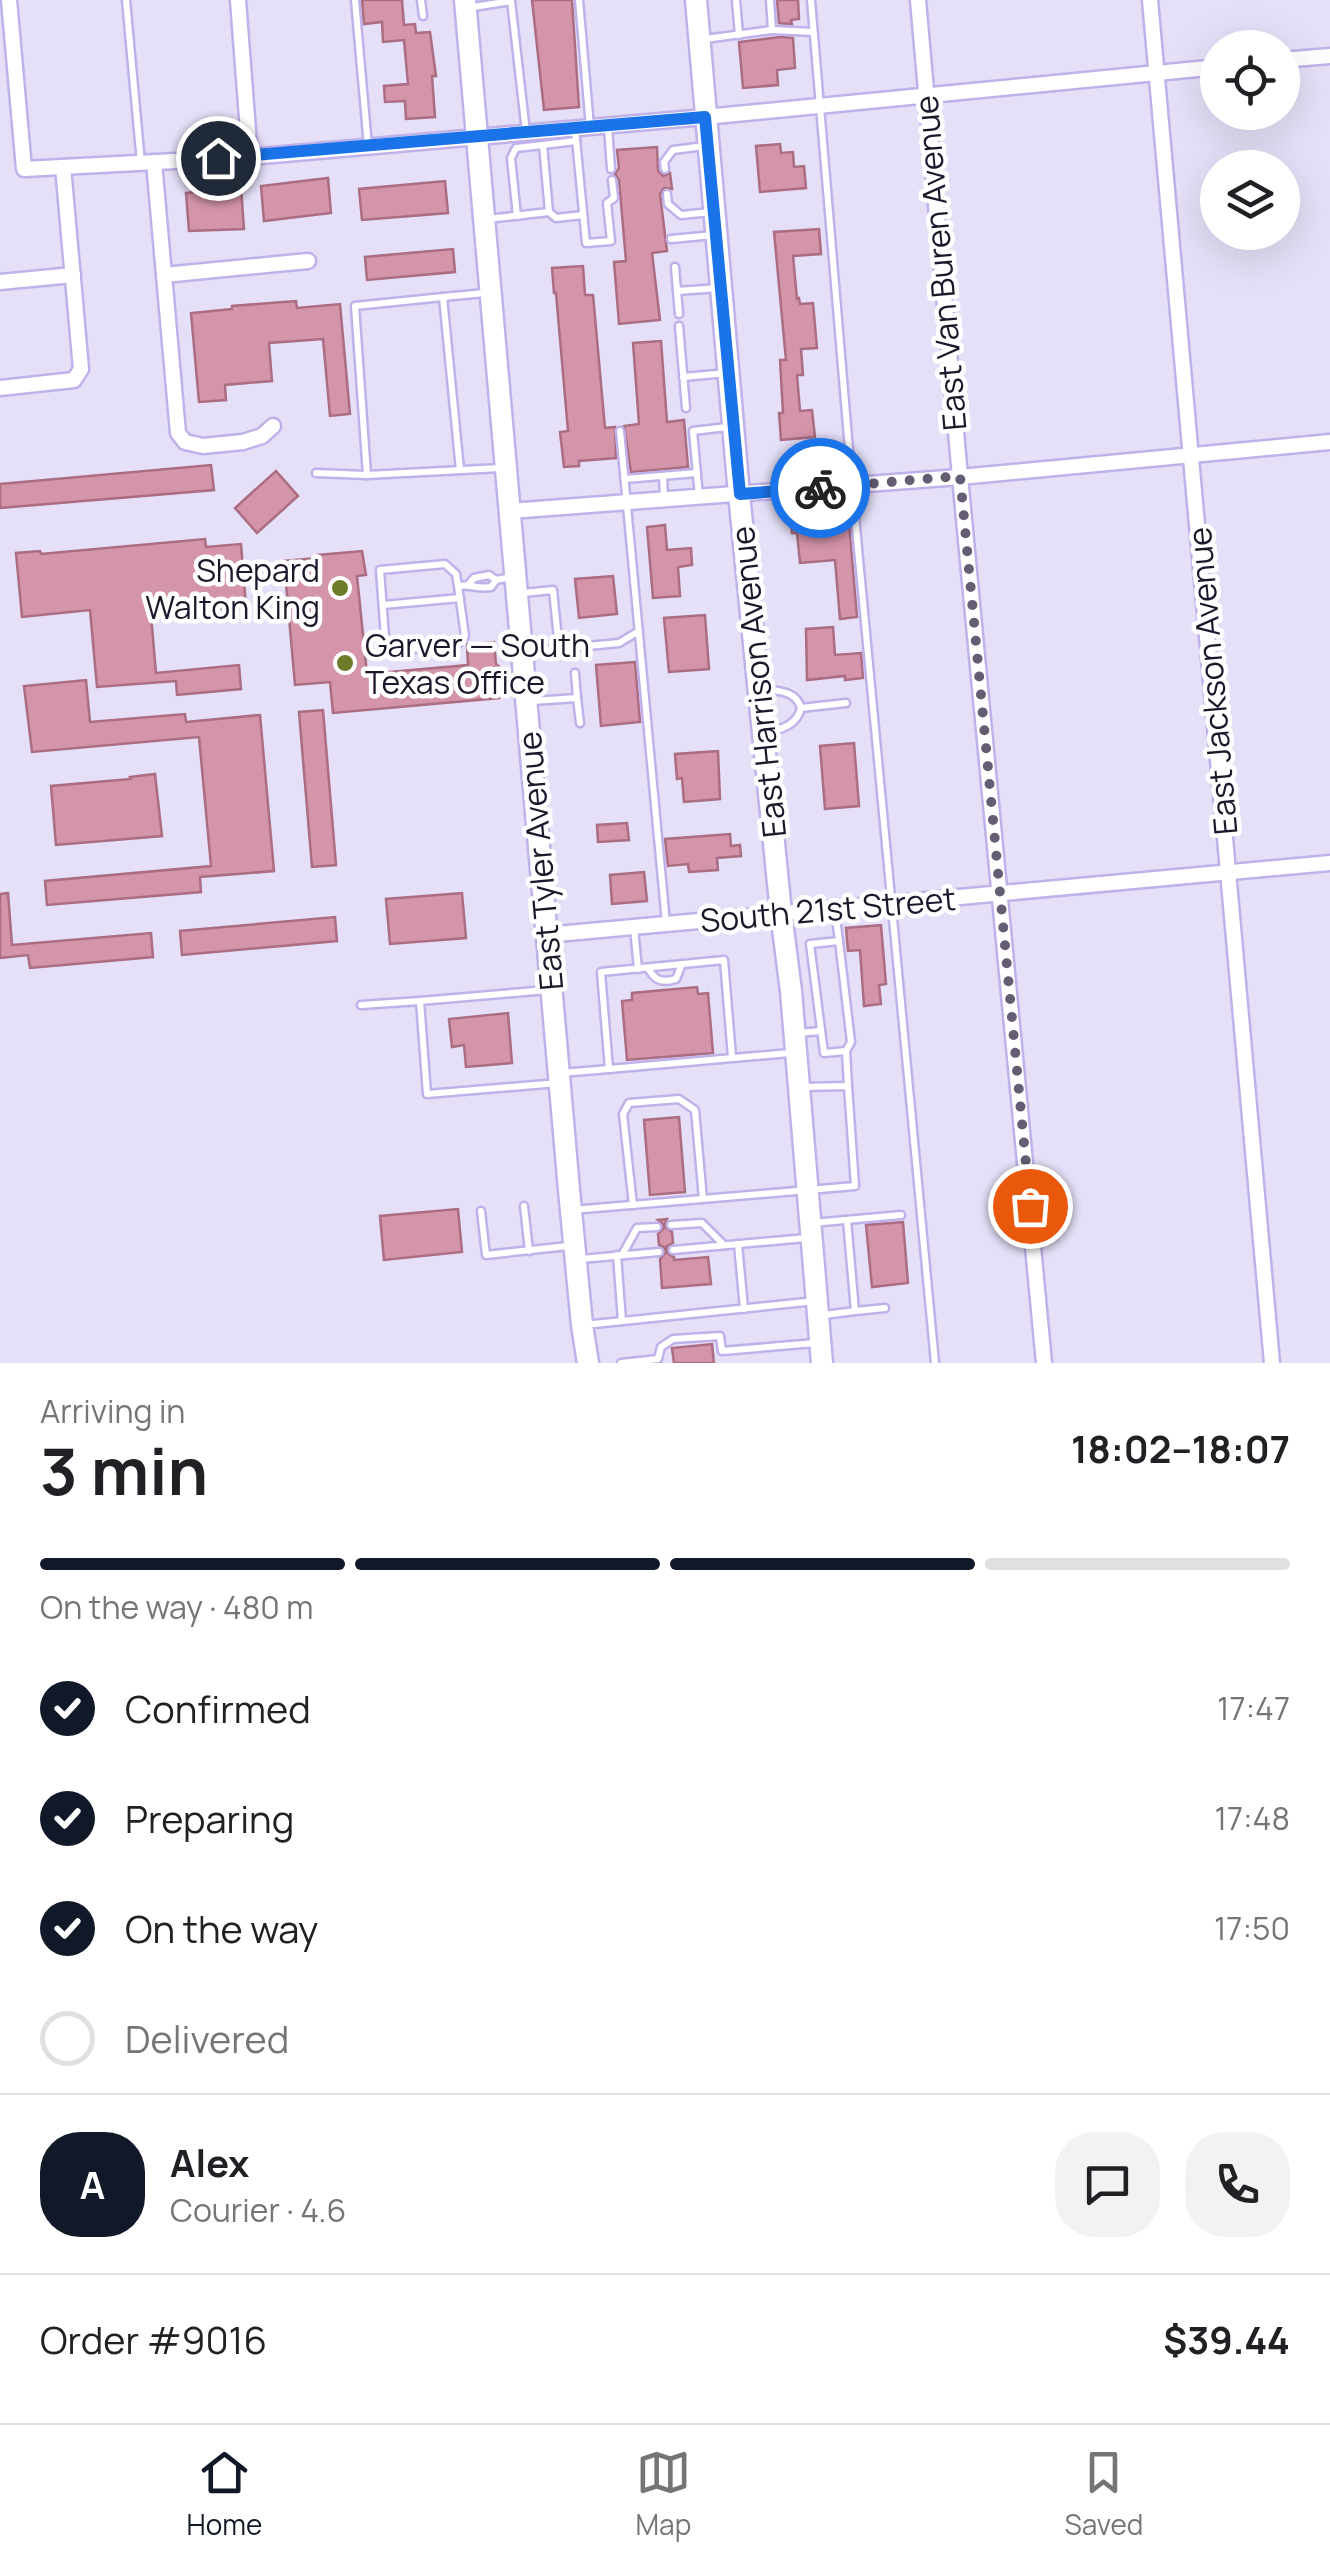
<!DOCTYPE html>
<html lang="en">
<head>
<meta charset="utf-8">
<style>
  :root { --surface:#fff; --page:#f2f2f2; --text:#202124; --muted:#757577; --line:#e0e0e0; --accent:#111827 }
  body { margin:0; font-family:Manrope,sans-serif; background:var(--page); color:var(--text); height:100vh; display:flex; flex-direction:column; font-size:38px; white-space:nowrap }
  * { box-sizing:border-box; margin:0 }
  p { font-size:32px; color:var(--muted) }
  .icon { flex:none; width:55px; height:55px; fill:none; stroke:currentColor; stroke-width:2; stroke-linecap:round; stroke-linejoin:round }
  .map { position:relative; height:1363px; overflow:hidden }
  .panel { display:flex; flex-direction:column; background:var(--surface); flex:1 }
  .panel>* { flex:none }
  .controls { position:absolute; left:1200px; top:30px; display:grid; gap:20px }
  .controls a { display:grid; place-items:center; width:100px; height:100px; border-radius:50%; background:var(--surface); box-shadow:0 10px 40px #0002; font-size:50px }
  .pin { position:absolute; display:grid; place-items:center; width:85px; height:85px; color:#fff; margin:-42px; border:5px solid #fff; border-radius:50%; box-shadow:0 2px 10px #0007 }
  .courier { position:absolute; display:grid; place-items:center; width:100px; height:100px; margin:-50px; border:8px solid #1a73e8; border-radius:50%; background:#fff; color:#222; box-shadow:0 2px 12px #0007 }
  .overview em { font-style:normal; font-weight:700 }
  .overview div { display:flex; flex-direction:column-reverse }
  .overview { display:flex; align-items:center; justify-content:space-between; height:170px; padding:0 40px }
  h1 { font-size:65px; font-weight:700; line-height:75px }
  .bar { display:grid; grid-template-columns:repeat(4,1fr); gap:15px 10px; align-content:center; height:120px; padding:0 40px }
  .bar i { height:12px; border-radius:8px; background:var(--line) }
  .bar .selected { background:var(--accent) }
  .bar p { grid-column:span 4 }
  .line { display:flex; align-items:center; gap:25px; padding:0 40px; border-top:2px solid var(--line) }
  .line div { flex:1 }
  .round { display:grid; place-items:center; flex:none; width:105px; height:105px; border-radius:40px; background:var(--page) }
  ol { padding:0 40px; list-style:none }
  li { display:flex; align-items:center; gap:30px; height:110px }
  li p { margin-inline-start:auto }
  li .icon { padding:10px; border-radius:50%; background:var(--accent); color:#fff; stroke-width:4 }
  li:last-child { color:var(--muted) }
  li i { width:55px; height:55px; border:5px solid var(--line); border-radius:50% }
  .dock { display:flex; justify-content:space-around; align-items:center; height:140px; border-top:2px solid var(--line); background:var(--surface); font-size:28px; color:var(--muted) }
  .dock a { display:grid; justify-items:center; gap:5px }
  .dock .selected { color:var(--accent) }
  .map>svg:first-child { display:block }
  .building { fill:#d494a9; stroke:#aa6d82; stroke-width:2.5 }
  .lines { fill:none; stroke-linecap:round; stroke-linejoin:round }
  .service-casing { stroke:#c1b1ea; stroke-width:11 }
  .minor-casing { stroke:#c1b1ea; stroke-width:19 }
  .secondary-casing { stroke:#c1b1ea; stroke-width:25 }
  .service { stroke:#fff; stroke-width:6 }
  .minor { stroke:#fff; stroke-width:14 }
  .secondary { stroke:#fff; stroke-width:20 }
  .done { stroke:#645d73; stroke-width:10; stroke-dasharray:0 18 }
  .route { stroke:#1a73e8; stroke-width:12 }
  .poi-dot { fill:#6e7b28; stroke:#fff; stroke-width:4 }
  .labels { text-anchor:middle; dominant-baseline:central; stroke-width:9; stroke-linejoin:round; paint-order:stroke }
  .street-label { font-size:32px; fill:#1e172c; stroke:#fff }
  .poi-label { font-size:32px; fill:#1e172c; stroke:#fff; text-anchor:end }
</style>
</head>
<body>
<div class="map">
<svg width="1330" height="1363" viewBox="0 0 1330 1363">
  <rect width="100%" height="100%" fill="#e5dff7"/>
  <!-- building -->
  <g class="building">
    <polygon points="362,0 402,0 404,25 415,24 416,33 430,32 436,76 432,76 435,117 406,119 405,101 385,102 384,86 408,84 404,40 383,42 382,22 364,24"/>
    <polygon points="532,0 572,0 579,107 544,110"/>
    <polygon points="777,0 798,0 799,19 791,20 792,24 779,23"/>
    <polygon points="780,37 793,38 795,68 777,70 778,85 743,88 739,42"/>
    <polygon points="780,144 781,153 793,152 794,167 804,166 806,188 760,192 756,146"/>
    <polygon points="657,147 658,171 663,176 670,173 672,189 664,188 660,194 667,251 652,253 660,320 619,324 614,262 626,261 619,180 615,174 619,168 617,150"/>
    <polygon points="328,178 331,213 264,221 261,186"/>
    <polygon points="445,181 448,213 362,220 359,189"/>
    <polygon points="241,188 244,229 189,231 186,193"/>
    <polygon points="819,229 821,254 793,256 797,299 799,298 800,304 813,303 817,348 801,349 803,375 797,375 800,411 812,410 815,437 781,440 779,413 783,413 780,360 786,360 774,232"/>
    <polygon points="453,249 455,272 367,280 365,257"/>
    <polygon points="583,266 585,295 593,295 605,428 615,427 616,458 579,461 579,466 564,467 560,432 568,431 556,293 554,293 552,268"/>
    <polygon points="296,301 297,308 340,304 350,414 330,416 323,339 269,343 272,381 225,385 226,400 199,402 191,313 232,309 232,306"/>
    <polygon points="661,341 667,422 684,420 688,467 631,472 624,426 639,424 633,343"/>
    <polygon points="211,465 214,490 0,508 0,484"/>
    <polygon points="276,471 298,496 257,533 235,508"/>
    <polygon points="848,511 857,617 840,619 835,560 800,563 797,533 792,533 790,516"/>
    <polygon points="665,525 667,550 691,548 692,565 678,567 680,596 653,598 647,527"/>
    <polygon points="205,539 206,547 241,544 246,607 222,609 221,598 150,604 156,673 239,665 241,689 177,695 176,681 97,687 90,610 22,617 16,553 40,551 41,554"/>
    <polygon points="362,551 366,575 357,576 367,674 468,665 467,644 494,642 496,664 503,670 497,677 499,698 333,713 330,682 295,685 284,561 318,558 318,555"/>
    <polygon points="613,576 617,614 579,618 575,579"/>
    <polygon points="705,615 709,669 669,672 664,618"/>
    <polygon points="833,627 835,655 861,653 863,678 845,680 845,676 807,680 806,629"/>
    <polygon points="635,662 640,722 601,726 596,665"/>
    <polygon points="86,680 90,722 185,714 186,722 260,715 274,871 200,877 201,892 47,905 45,881 211,866 199,737 32,752 24,686"/>
    <polygon points="323,710 336,865 312,867 299,712"/>
    <polygon points="854,743 859,806 825,809 820,746"/>
    <polygon points="718,751 720,799 684,802 682,778 677,779 675,754"/>
    <polygon points="155,774 162,836 56,845 51,786 131,779 130,777"/>
    <polygon points="627,823 629,840 598,842 597,825"/>
    <polygon points="730,834 731,846 740,845 741,856 717,858 718,870 689,872 688,864 668,866 665,839"/>
    <polygon points="644,872 647,901 612,904 610,875"/>
    <polygon points="8,893 12,945 151,933 153,957 30,968 28,955 0,958 0,894"/>
    <polygon points="462,893 466,938 390,944 386,899"/>
    <polygon points="335,917 337,941 182,955 180,931"/>
    <polygon points="881,925 886,984 879,985 881,1004 864,1006 860,950 848,951 846,928"/>
    <polygon points="697,987 698,994 708,993 713,1053 627,1060 622,1001 632,1000 632,993"/>
    <polygon points="508,1013 512,1063 466,1067 464,1045 452,1047 449,1019"/>
    <polygon points="679,1117 685,1192 650,1195 644,1120"/>
    <polygon points="458,1209 462,1252 384,1260 380,1216"/>
    <polygon points="667,1219 664,1226 672,1232 673,1243 667,1246 667,1253 674,1257 674,1260 708,1257 711,1284 662,1288 660,1259 666,1252 664,1247 659,1245 658,1234 664,1228 662,1223 658,1220"/>
    <polygon points="903,1222 908,1283 872,1287 866,1225"/>
    <polygon points="712,1344 714,1363 674,1363 672,1348"/>
  </g>
  <g class="lines">
    <!-- service casing -->
    <g class="service-casing">
      <g id="service">
        <polyline points="126,0 141,163"/>
        <polyline points="355,0 368,146"/>
        <polyline points="421,0 423,16"/>
        <polyline points="579,0 590,127"/>
        <polyline points="736,0 739,35"/>
        <polyline points="811,0 852,485 935,1363"/>
        <polyline points="467,8 511,1 526,132"/>
        <polyline points="772,30 813,32"/>
        <polyline points="705,39 772,30 770,0"/>
        <polyline points="608,127 611,169"/>
        <polyline points="575,129 586,243 611,241 607,203 614,198 612,180"/>
        <polyline points="543,145 576,141"/>
        <polyline points="665,169 664,162 673,150 705,146"/>
        <polyline points="667,194 668,204 681,215 712,212"/>
        <polyline points="517,216 511,158 516,148 543,145 549,212"/>
        <polyline points="487,219 549,212 556,218 583,215"/>
        <polyline points="671,239 714,235"/>
        <polyline points="675,267 677,291 719,288"/>
        <polyline points="677,291 679,314"/>
        <polyline points="679,326 686,408"/>
        <polyline points="683,377 727,373"/>
        <polyline points="620,431 666,923"/>
        <polyline points="460,470 443,297 485,293"/>
        <polyline points="316,473 367,475 500,468"/>
        <polyline points="367,475 355,306 443,297"/>
        <polyline points="663,476 664,499"/>
        <polyline points="625,479 697,473"/>
        <polyline points="699,497 693,431 727,427"/>
        <polyline points="468,585 474,578 489,575 496,580 512,577"/>
        <path d="M458 586 465 636 457 645 386 651 380 570 445 564 456 574 458 586C471 584 476 589 491 587L496 580"/>
        <polyline points="523,593 553,590 559,649"/>
        <polyline points="383,605 460,598"/>
        <polyline points="524,652 619,643 639,631"/>
        <path d="M760 688C776 691 796 690 801 708 797 726 780 729 764 734"/>
        <polyline points="577,698 580,723"/>
        <polyline points="532,701 577,698 575,673"/>
        <polyline points="801,708 846,703"/>
        <polyline points="835,910 839,941 810,944 824,1053 846,1051"/>
        <polyline points="634,928 638,969"/>
        <polyline points="839,941 851,1042 846,1051 848,1086"/>
        <path d="M648 968C655 981 662 983 676 979L682 964"/>
        <polyline points="547,990 420,1001 427,1094 558,1083"/>
        <polyline points="361,1005 420,1001"/>
        <polyline points="798,1033 821,1031"/>
        <polyline points="732,1057 724,960 601,972 609,1069 790,1053"/>
        <polyline points="561,1073 609,1069"/>
        <polyline points="633,1205 623,1114 629,1103 679,1099 695,1110 703,1199"/>
        <polyline points="524,1206 529,1251"/>
        <polyline points="572,1210 855,1186 848,1086 804,1087"/>
        <polyline points="481,1211 486,1255 568,1246"/>
        <polyline points="812,1223 901,1215"/>
        <polyline points="671,1225 702,1223 724,1245"/>
        <polyline points="738,1244 744,1309"/>
        <polyline points="673,1250 806,1238"/>
        <polyline points="617,1255 622,1321"/>
        <polyline points="622,1255 637,1228 657,1227"/>
        <polyline points="581,1259 659,1252"/>
        <polyline points="855,1311 885,1308"/>
        <polyline points="824,1315 855,1311 847,1220"/>
        <polyline points="584,1325 816,1301"/>
        <polyline points="621,1363 658,1359 661,1347 673,1339 720,1336 722,1351 815,1343"/>
      </g>
    </g>
    <!-- minor casing -->
    <g class="minor-casing">
      <g id="minor">
        <polyline points="9,0 24,169 250,157 705,117 1218,67"/>
        <polyline points="238,0 250,157"/>
        <polyline points="918,0 960,477 1044,1363"/>
        <polyline points="1150,0 1272,1363"/>
        <polyline points="1282,60 1330,56"/>
        <polyline points="154,162 178,433 185,442 203,446 243,442 262,436 273,426"/>
        <polyline points="164,275 308,261"/>
        <polyline points="0,282 73,275"/>
        <polyline points="0,388 74,380 81,369 63,167"/>
        <polyline points="510,511 960,477 1330,442"/>
        <polyline points="546,935 1330,863"/>
      </g>
    </g>
    <!-- secondary casing -->
    <g class="secondary-casing">
      <g id="secondary">
        <polyline points="465,0 569,1190 582,1325 588,1363"/>
        <polyline points="696,0 739,494 781,913 791,991 822,1363"/>
      </g>
    </g>
    <!-- service -->
    <use href="#service" class="service"/>
    <!-- minor -->
    <use href="#minor" class="minor"/>
    <!-- secondary -->
    <use href="#secondary" class="secondary"/>
  </g>
  <g class="lines">
    <!-- done -->
    <polyline class="done" points="820,488 960,476 1030,1206"/>
    <!-- route -->
    <polyline class="route" points="218,158 705,117 740,494 820,488"/>
  </g>
  <!-- markers -->
  <g class="poi-dot">
    <circle cx="340" cy="588" r="10"/>
    <circle cx="345" cy="663" r="10"/>
  </g>
  <g class="labels">
    <!-- street labels -->
    <g class="street-label">
      <text transform="translate(940 263) rotate(-95)">East Van Buren Avenue</text>
      <text transform="translate(1212 681) rotate(-95)">East Jackson Avenue</text>
      <text transform="translate(758 682) rotate(-96)">East Harrison Avenue</text>
      <text transform="translate(540 861) rotate(-95)">East Tyler Avenue</text>
      <text transform="translate(828 909) rotate(-5)">South 21st Street</text>
    </g>
    <!-- poi labels -->
    <g class="poi-label">
      <text x="320" y="570">Shepard<tspan x="320" dy="37">Walton King</tspan></text>
      <text x="365" y="645" text-anchor="start">Garver — South<tspan x="365" dy="37">Texas Office</tspan></text>
    </g>
  </g>
</svg>
<div class="controls">
<a><svg class="icon" aria-label="locate" viewBox="0 0 24 24"><circle cx="12" cy="12" r="6"/><path d="M12 2v4M12 18v4M2 12h4M18 12h4"/></svg></a>
<a><svg class="icon" aria-label="layers" viewBox="0 0 24 24"><path d="M12 4l9 5-9 5-9-5zM3 14l9 5 9-5"/></svg></a>
</div>
<div class="pin" style="left:1030px;top:1206px;background:#ea580c"><svg class="icon" aria-label="bag" viewBox="0 0 24 24"><path d="M5 8h14l-1 12H6zM9 8a3 3 0 0 1 6 0"/></svg></div>
<div class="pin" style="left:218px;top:158px;background:#1f2937"><svg class="icon" aria-label="home" viewBox="0 0 24 24"><path d="M3 11l9-7 9 7M6 9v11h12V9"/></svg></div>
<div class="courier" style="left:820px;top:488px"><svg class="icon" aria-label="bike" viewBox="0 0 24 24"><circle cx="6" cy="16" r="4"/><circle cx="18" cy="16" r="4"/><path d="M6 16l4-8h5l3 8M10 8l3 8H6M13 5h3"/></svg></div>
</div>
<section class="panel">
<div class="overview"><div><h1>3 min</h1><p>Arriving in</p></div><em>18:02–18:07</em></div>
<div class="bar"><i class="selected"></i><i class="selected"></i><i class="selected"></i><i></i><p>On the way · 480 m</p></div>
<ol>
<li><svg class="icon" aria-label="check" viewBox="0 0 24 24"><path d="M5 12l5 5 9-10"/></svg>Confirmed<p>17:47</p></li>
<li><svg class="icon" aria-label="check" viewBox="0 0 24 24"><path d="M5 12l5 5 9-10"/></svg>Preparing<p>17:48</p></li>
<li><svg class="icon" aria-label="check" viewBox="0 0 24 24"><path d="M5 12l5 5 9-10"/></svg>On the way<p>17:50</p></li>
<li><i></i>Delivered</li>
</ol>
<div class="line" style="height:180px"><b class="round" style="background:var(--accent);color:#fff">A</b><div><b>Alex</b><p>Courier · 4.6</p></div><a class="round"><svg class="icon" aria-label="chat" viewBox="0 0 24 24"><path d="M4 5h16v11H9l-5 4z"/></svg></a><a class="round"><svg class="icon" aria-label="phone" viewBox="0 0 24 24"><path d="M5 4h4l2 5-3 2q2 4 5 5l2-3 5 2v4C11 20 4 13 5 4z"/></svg></a></div>
<div class="line" style="height:130px"><div>Order #9016</div><b>$39.44</b></div>
</section>
<nav class="dock">
<a class="selected"><svg class="icon" aria-label="home" viewBox="0 0 24 24"><path d="M3 11l9-7 9 7M6 9v11h12V9"/></svg>Home</a>
<a><svg class="icon" aria-label="map" viewBox="0 0 24 24"><path d="M3 6l6-2 6 2 6-2v14l-6 2-6-2-6 2zM9 4v14M15 6v14"/></svg>Map</a>
<a><svg class="icon" aria-label="saved" viewBox="0 0 24 24"><path d="M7 4h10v16l-5-4-5 4z"/></svg>Saved</a>
</nav>
</body>
</html>
